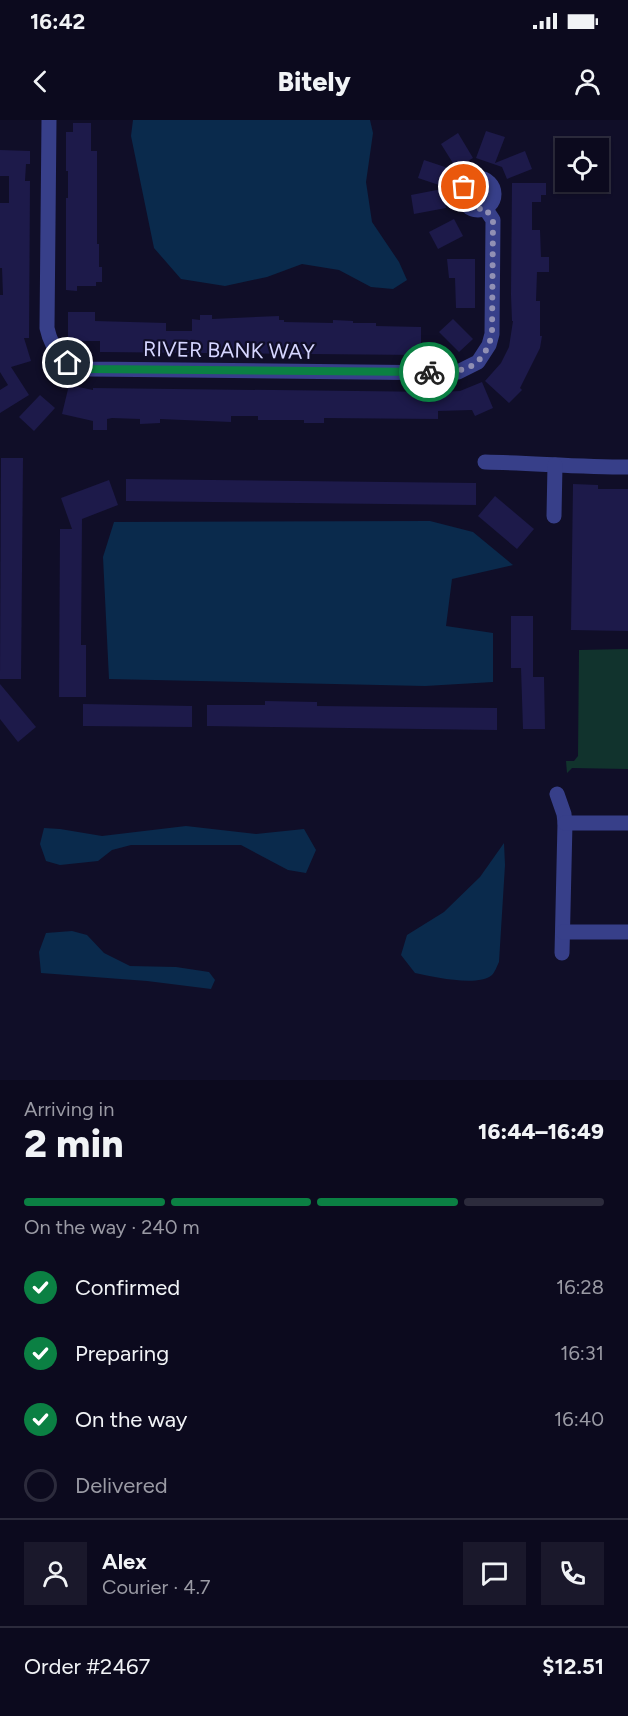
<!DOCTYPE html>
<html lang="en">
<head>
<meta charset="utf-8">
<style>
  :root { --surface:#0c0a1e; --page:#1a182b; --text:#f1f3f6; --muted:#9a9aa4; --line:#2c2b3c; --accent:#0b8043 }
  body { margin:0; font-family:Figtree,sans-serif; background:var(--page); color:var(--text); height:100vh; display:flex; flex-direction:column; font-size:22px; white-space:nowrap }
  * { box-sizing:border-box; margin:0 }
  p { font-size:20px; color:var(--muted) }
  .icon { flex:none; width:33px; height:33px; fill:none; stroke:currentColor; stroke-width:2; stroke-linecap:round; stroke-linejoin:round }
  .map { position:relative; height:960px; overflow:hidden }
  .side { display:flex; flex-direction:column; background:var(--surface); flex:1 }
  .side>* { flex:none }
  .controls { position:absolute; left:555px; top:18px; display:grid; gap:12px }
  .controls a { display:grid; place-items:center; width:54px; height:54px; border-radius:0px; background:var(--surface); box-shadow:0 2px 4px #0004,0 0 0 2px var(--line); font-size:30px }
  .pin { position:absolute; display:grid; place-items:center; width:51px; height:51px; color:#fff; margin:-26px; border:3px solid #fff; border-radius:50%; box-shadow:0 2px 6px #0007 }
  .courier { position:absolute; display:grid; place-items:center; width:60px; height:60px; margin:-30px; border:4px solid #0b8043; border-radius:50%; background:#fff; color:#222; box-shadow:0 2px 8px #0007 }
  .head em { font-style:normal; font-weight:800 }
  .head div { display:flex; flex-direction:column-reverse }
  .head { display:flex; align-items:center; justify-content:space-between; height:102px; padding:0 24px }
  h1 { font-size:39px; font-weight:800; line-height:45px }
  .bar { display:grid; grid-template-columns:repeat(4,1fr); gap:9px 6px; align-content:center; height:72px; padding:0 24px }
  .bar i { height:8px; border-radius:4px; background:var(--line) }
  .bar .on { background:var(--accent) }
  .bar p { grid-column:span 4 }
  .line { display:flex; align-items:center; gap:15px; padding:0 24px; border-top:2px solid var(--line) }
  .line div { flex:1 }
  .round { display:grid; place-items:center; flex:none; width:63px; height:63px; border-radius:0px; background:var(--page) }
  ol { padding:0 24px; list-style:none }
  li { display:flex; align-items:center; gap:18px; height:66px }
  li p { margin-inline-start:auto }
  li .icon { padding:6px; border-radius:50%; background:var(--accent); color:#fff; stroke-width:4 }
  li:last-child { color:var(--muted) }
  li i { width:33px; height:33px; border:3px solid var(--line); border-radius:50% }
  .status { display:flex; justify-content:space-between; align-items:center; height:42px; padding:0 30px; background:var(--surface); direction:ltr }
  .status svg { height:16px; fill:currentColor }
  header { display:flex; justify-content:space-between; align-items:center; height:78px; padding:0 24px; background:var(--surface); font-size:27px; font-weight:800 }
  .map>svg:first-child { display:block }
  .green { fill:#11332d }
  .water { fill:#0a2a4c }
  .building { fill:#1d1a4a }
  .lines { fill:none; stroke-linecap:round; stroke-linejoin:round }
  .minor { stroke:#373f89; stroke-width:15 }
  .done { stroke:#9190b4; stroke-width:6; stroke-dasharray:0 10.8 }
  .route { stroke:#0b8043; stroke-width:8 }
  .labels { text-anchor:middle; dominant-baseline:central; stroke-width:4.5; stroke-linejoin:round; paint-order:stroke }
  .street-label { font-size:21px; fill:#d6d6ff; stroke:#100e28 }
</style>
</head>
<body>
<div class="status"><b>16:42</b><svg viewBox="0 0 49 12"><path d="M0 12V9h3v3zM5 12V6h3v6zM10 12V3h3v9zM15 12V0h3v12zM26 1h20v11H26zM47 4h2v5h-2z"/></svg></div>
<header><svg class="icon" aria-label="back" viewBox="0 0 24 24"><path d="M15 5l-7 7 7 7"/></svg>Bitely<svg class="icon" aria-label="person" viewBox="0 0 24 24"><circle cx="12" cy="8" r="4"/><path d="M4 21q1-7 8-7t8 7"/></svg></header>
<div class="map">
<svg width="628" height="960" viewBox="0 0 628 960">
  <rect width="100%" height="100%" fill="#100e28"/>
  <!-- green -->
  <polygon class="green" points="628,529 628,649 572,648 567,653 566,641 574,641 578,636 579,530"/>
  <!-- water -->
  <g class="water">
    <polygon points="133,0 370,0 373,13 366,62 372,102 399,142 407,160 393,169 371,167 339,150 302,144 267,157 225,166 181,159 154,128 131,16"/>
    <polygon points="430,401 473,412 513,445 452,459 446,506 493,513 493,562 425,566 109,559 103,437 114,402"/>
    <polygon points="186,706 256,714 304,709 316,730 306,753 288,750 241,725 131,725 112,730 98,741 60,745 46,741 40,724 44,708 60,709 102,716"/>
    <path d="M504 723 505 745 499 842C497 846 495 852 492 855 478 867 433 857 415 853L401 835 407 815 444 792 480 757Z"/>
    <polygon points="72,811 87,815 104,833 130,846 176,847 209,852 215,860 211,869 147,861 41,853 39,832 46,813"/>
  </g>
  <!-- building -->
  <g class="building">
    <polygon points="73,3 91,3 91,31 97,31 97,124 99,124 99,147 102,147 102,162 96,162 96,166 77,166 77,171 66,170 66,78 68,78 68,51 66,51 66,12 73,12"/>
    <polygon points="486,11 505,17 495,43 525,31 532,49 507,59 502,47 476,38"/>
    <polygon points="458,13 473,38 456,48 441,24"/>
    <polygon points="0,30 30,31 30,44 26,44 25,61 30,61 29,218 24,218 31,241 11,247 29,275 0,293 0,270 8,265 0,252 0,175 3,175 2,148 0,148 0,83 9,83 9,56 0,56"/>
    <polygon points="424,40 451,49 445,67 418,58"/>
    <polygon points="512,63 546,63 546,75 541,75 541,82 532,82 532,110 540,110 541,137 549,137 549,152 537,152 536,181 540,181 540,216 542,216 540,228 520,268 522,270 509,283 485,261 501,243 509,227 513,201 512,201 511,175"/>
    <polygon points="442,69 446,88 414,94 411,75"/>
    <polygon points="454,99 463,116 438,129 429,112"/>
    <polygon points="447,139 475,139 475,188 456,188 455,158 449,158"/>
    <polygon points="68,192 95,192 95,201 166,203 166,211 192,211 192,199 200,200 200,195 212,195 212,199 279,196 279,200 284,200 284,202 333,203 333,200 353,201 353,203 376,203 376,206 421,207 421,235 100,232 100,221 68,221"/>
    <polygon points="453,199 473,219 459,232 439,212"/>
    <polygon points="482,262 493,288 475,296 472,290 438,291 438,299 324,298 324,303 304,303 304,300 258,300 258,296 231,296 231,302 160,299 160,303 140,304 140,299 112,298 107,299 107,310 93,310 93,301 62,294 69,265 93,270 93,268 439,272 460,271"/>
    <polygon points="40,275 55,288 34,311 19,297"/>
    <polygon points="1,338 23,338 21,559 0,559"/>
    <polygon points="126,359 476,363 476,385 126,381"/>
    <polygon points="109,360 118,385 82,399 81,525 86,525 86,577 59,577 60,409 72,409 61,378"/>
    <polygon points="573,364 598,365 598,369 628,369 628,511 571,510"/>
    <polygon points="495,376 534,409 517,429 478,396"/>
    <polygon points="511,496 533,496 533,557 544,557 545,609 523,609 521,548 511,548"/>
    <polygon points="0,564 36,607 18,622 0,599"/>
    <polygon points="265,581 317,582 317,586 497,588 497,610 207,606 207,585 265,585"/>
    <polygon points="83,584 192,586 192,607 83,606"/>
  </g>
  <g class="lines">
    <!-- minor -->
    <g class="minor">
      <path d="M49 0 47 208C52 231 65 245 89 249L448 253 458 252 478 242 489 225 492 214 493 100 485 88"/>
      <circle cx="478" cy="74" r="16"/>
      <path d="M485 342C533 343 580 347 628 347"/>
      <polyline points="554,396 555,345"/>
      <polyline points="557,674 564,694 565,703 562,833"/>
      <polyline points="565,703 628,703"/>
      <polyline points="563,812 628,812"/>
    </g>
  </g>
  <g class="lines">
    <!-- done -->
    <path class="done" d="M429 252C462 253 483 250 492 214L493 100 485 88C470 92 460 82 464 67"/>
    <!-- route -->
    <polyline class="route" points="68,243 89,249 429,252"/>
  </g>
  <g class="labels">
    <!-- street labels -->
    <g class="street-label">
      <text transform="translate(229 230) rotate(1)">RIVER BANK WAY</text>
    </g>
  </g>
</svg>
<div class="controls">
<a><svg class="icon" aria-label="locate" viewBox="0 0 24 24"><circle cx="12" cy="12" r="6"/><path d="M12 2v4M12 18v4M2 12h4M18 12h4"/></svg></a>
</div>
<div class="pin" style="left:464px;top:67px;background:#ea580c"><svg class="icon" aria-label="bag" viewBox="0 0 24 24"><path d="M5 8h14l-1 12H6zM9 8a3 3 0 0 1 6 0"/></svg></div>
<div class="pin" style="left:68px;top:243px;background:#1f2937"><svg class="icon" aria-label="home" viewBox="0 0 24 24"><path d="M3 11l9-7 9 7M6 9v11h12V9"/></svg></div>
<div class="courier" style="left:429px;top:252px"><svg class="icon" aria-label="bike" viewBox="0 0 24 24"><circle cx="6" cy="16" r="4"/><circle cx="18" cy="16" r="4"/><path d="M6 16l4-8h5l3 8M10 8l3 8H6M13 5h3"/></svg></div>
</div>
<section class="side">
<div class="head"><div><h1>2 min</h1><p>Arriving in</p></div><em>16:44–16:49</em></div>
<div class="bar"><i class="on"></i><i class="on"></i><i class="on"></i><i></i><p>On the way · 240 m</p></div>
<ol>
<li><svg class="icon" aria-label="check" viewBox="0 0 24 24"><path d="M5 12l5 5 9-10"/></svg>Confirmed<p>16:28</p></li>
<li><svg class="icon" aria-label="check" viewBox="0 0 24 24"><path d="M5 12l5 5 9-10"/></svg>Preparing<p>16:31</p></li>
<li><svg class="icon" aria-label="check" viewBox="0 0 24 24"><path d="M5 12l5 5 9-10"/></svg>On the way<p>16:40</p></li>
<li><i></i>Delivered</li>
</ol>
<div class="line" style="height:108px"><a class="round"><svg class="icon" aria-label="person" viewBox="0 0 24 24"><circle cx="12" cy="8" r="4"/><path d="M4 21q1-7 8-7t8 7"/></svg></a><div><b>Alex</b><p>Courier · 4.7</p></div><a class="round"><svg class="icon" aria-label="chat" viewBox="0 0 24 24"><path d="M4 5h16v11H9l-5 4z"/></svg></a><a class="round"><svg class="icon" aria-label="phone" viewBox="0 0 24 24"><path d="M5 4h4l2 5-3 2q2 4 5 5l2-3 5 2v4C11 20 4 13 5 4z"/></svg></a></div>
<div class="line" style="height:78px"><div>Order #2467</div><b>$12.51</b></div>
</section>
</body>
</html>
